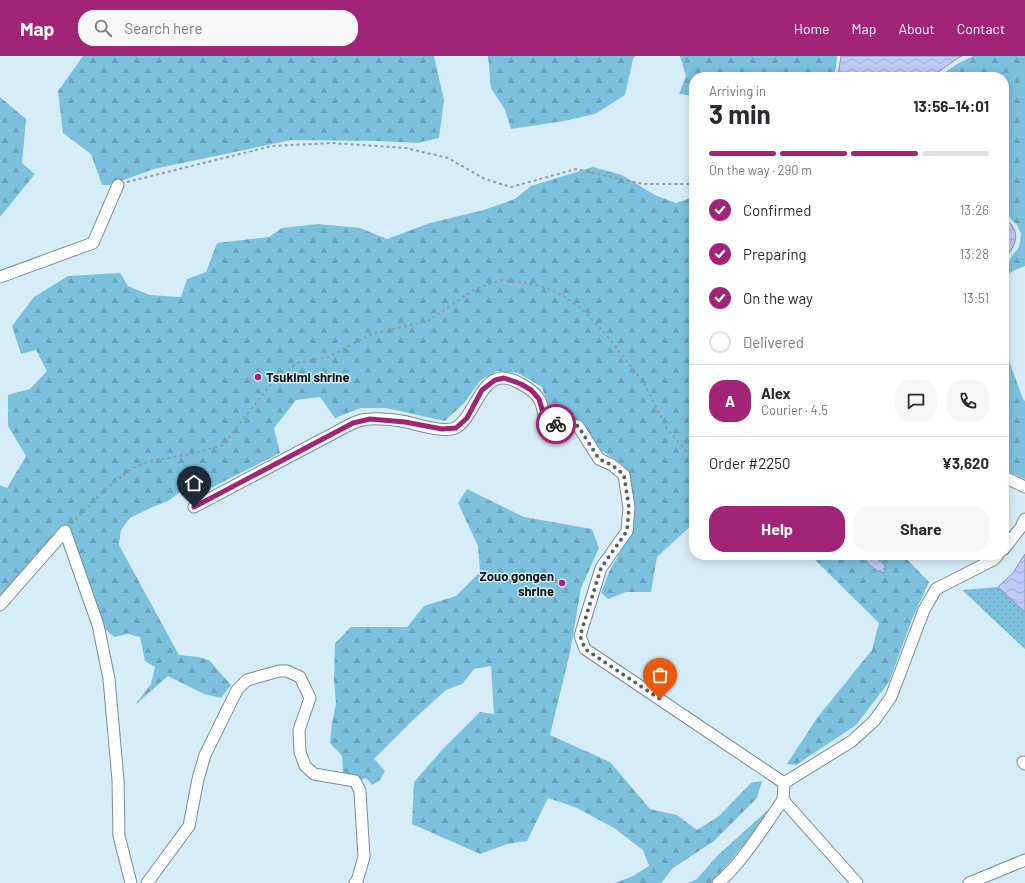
<!DOCTYPE html>
<html lang="en">
<head>
<meta charset="utf-8">
<style>
  :root { --surface:#fff; --page:#f7f7f7; --text:#2b2b33; --muted:#7c7c81; --line:#e1e1e2; --accent:#a22476 }
  body { margin:0; font-family:Barlow,sans-serif; background:var(--page); color:var(--text); height:100vh; display:flex; flex-direction:column; font-size:15px; white-space:nowrap }
  * { box-sizing:border-box; margin:0 }
  p { font-size:13px; color:var(--muted) }
  .icon { flex:none; width:22px; height:22px; fill:none; stroke:currentColor; stroke-width:2; stroke-linecap:round; stroke-linejoin:round }
  .map { position:relative; flex:1; overflow:hidden }
  .panel { position:absolute; left:689px; top:16px; width:320px; height:488px; display:flex; flex-direction:column; background:var(--surface); border-radius:16px; box-shadow:0 2px 10px #0003 }
  .panel>* { flex:none }
  .pin { position:absolute; display:grid; place-items:center; width:34px; height:34px; color:#fff; margin:-41px -17px; border-radius:50% 50% 50% 0; rotate:-45deg; box-shadow:0 0 4px #0007 }
  .pin .icon { rotate:45deg }
  .courier { position:absolute; display:grid; place-items:center; width:40px; height:40px; margin:-20px; border:3px solid #a22476; border-radius:50%; background:#fff; color:#222; box-shadow:0 1px 5px #0007 }
  .overview em { font-style:normal; font-weight:700 }
  .overview div { display:flex; flex-direction:column-reverse }
  .overview { display:flex; align-items:center; justify-content:space-between; height:68px; padding:0 20px }
  h1 { font-size:26px; font-weight:700; line-height:30px }
  .bar { display:grid; grid-template-columns:repeat(4,1fr); gap:6px 4px; align-content:center; height:48px; padding:0 20px }
  .bar i { height:5px; border-radius:3px; background:var(--line) }
  .bar .current { background:var(--accent) }
  .bar p { grid-column:span 4 }
  .line { display:flex; align-items:center; gap:10px; padding:0 20px; border-top:1px solid var(--line) }
  .line div { flex:1 }
  .round { display:grid; place-items:center; flex:none; width:42px; height:42px; border-radius:16px; background:var(--page) }
  ol { padding:0 20px; list-style:none }
  li { display:flex; align-items:center; gap:12px; height:44px }
  li p { margin-inline-start:auto }
  li .icon { padding:4px; border-radius:50%; background:var(--accent); color:#fff; stroke-width:4 }
  li:last-child { color:var(--muted) }
  li i { width:22px; height:22px; border:2px solid var(--line); border-radius:50% }
  .cta { display:flex; gap:8px; margin-top:auto; padding:8px 20px }
  .cta a { flex:1; height:46px; border-radius:16px; background:var(--accent); color:#fff; font-size:16px; font-weight:700; line-height:46px; text-align:center }
  .cta a+a { background:var(--page); color:var(--text) }
  header { display:flex; align-items:center; gap:24px; box-sizing:border-box; height:56px; padding:0 20px; background:var(--accent); color:#fff }
  header strong { font-size:19px }
  nav { display:flex; gap:22px; margin-inline-start:auto; font-size:14px }
  .search { width:280px; height:36px; background:var(--page); display:flex; align-items:center; gap:10px; box-sizing:border-box; padding:0 14px; border-radius:16px; color:var(--muted); font-size:15px }
  .map>svg:first-child { display:block }
  .grass { fill:url(#grass-dots) }
  .forest { fill:url(#forest-firs) }
  .water { fill:url(#water-waves); stroke:#8893b3 }
  .lines { fill:none; stroke-linecap:round; stroke-linejoin:round }
  .street-casing { stroke:#788d96; stroke-width:13 }
  .path { stroke:#8d9ea6; stroke-width:2; stroke-dasharray:3 3; stroke-linecap:butt }
  .street { stroke:#fff; stroke-width:11 }
  .done { stroke:#536166; stroke-width:4; stroke-dasharray:0 7.2 }
  .route { stroke:#a22476; stroke-width:5 }
  .poi-dot { fill:#a22476; stroke:#d6edf7; stroke-width:1.5 }
  .labels { text-anchor:middle; dominant-baseline:central; stroke-width:3; stroke-linejoin:round; paint-order:stroke }
  .poi-label { font-size:13px; font-weight:bold; fill:#0d1518; stroke:#d6edf7; text-anchor:start }
</style>
</head>
<body>
<header>
<strong>Map</strong>
<div class="search"><svg class="icon" aria-label="search" viewBox="0 0 24 24"><circle cx="10" cy="10" r="6"/><path d="M15 15l6 6"/></svg>Search here</div>
<nav><a>Home</a><a>Map</a><a>About</a><a>Contact</a></nav>
</header>
<div class="map">
<svg width="1025" height="827" viewBox="0 0 1025 827">
  <defs>
    <pattern id="grass-dots" width="8" height="8" patternUnits="userSpaceOnUse"><rect width="8" height="8" fill="#7bc1dd"/><path d="M2 2h.1M6 6h.1" fill="none" stroke="#69a5bd" stroke-width="1.8" stroke-linecap="round"/></pattern>
    <pattern id="forest-firs" width="22" height="20" patternUnits="userSpaceOnUse"><rect width="22" height="20" fill="#7bc1dd"/><path d="M5 1l3.5 6h-7zM16 11l3.5 6h-7z" fill="#69a5bd"/></pattern>
    <pattern id="water-waves" width="16" height="10" patternUnits="userSpaceOnUse"><rect width="16" height="10" fill="#bdc9f6"/><path d="M0 5q4-4 8 0t8 0" fill="none" stroke="#a1acd2"/></pattern>
  </defs>
  <rect width="100%" height="100%" fill="#d6edf7"/>
  <!-- grass -->
  <polygon class="grass" points="998,531 1025,556 1025,593 962,534"/>
  <!-- forest -->
  <g class="forest">
    <polygon points="83,0 434,0 444,44 439,82 417,87 379,85 291,84 154,113 110,129 102,129 91,98 63,77 58,35"/>
    <polygon points="488,0 636,0 633,3 625,39 595,58 564,65 511,73 505,54 491,32"/>
    <polygon points="680,0 837,0 836,12 833,21 694,21 694,40 679,38 686,20"/>
    <polygon points="973,0 1025,0 1025,210 1015,214 1004,220 1004,217 1012,200 1019,191 1021,178 1017,169 1011,163 1004,152 1004,21 938,21 957,8"/>
    <polygon points="0,41 26,63 22,107 35,118 0,161"/>
    <polygon points="593,111 622,119 655,139 676,147 694,141 694,467 657,501 651,536 626,536 608,543 601,537 609,516 624,489 634,468 630,431 623,409 599,393 580,364 551,357 542,331 518,317 497,315 481,324 464,347 445,365 386,352 361,352 335,362 320,341 296,344 274,372 280,397 201,437 180,436 168,445 150,452 130,462 121,474 119,489 179,599 198,601 209,604 231,629 221,642 204,638 168,620 135,649 151,628 155,611 145,605 140,581 128,578 114,581 106,574 85,518 66,481 13,527 0,539 0,429 7,432 26,400 8,370 8,339 30,333 47,315 36,294 21,298 12,270 34,241 68,220 120,217 128,230 150,239 181,241 187,223 206,216 217,187 269,181 282,172 318,168 360,172 387,183 430,167 484,154 515,143 531,130"/>
    <polygon points="1004,291 1023,343 1025,345 1025,423 1004,414"/>
    <polygon points="467,433 524,461 592,473 599,492 581,532 570,596 550,679 610,706 650,753 677,759 697,774 719,760 751,727 762,725 757,742 714,785 673,812 661,827 615,827 633,820 649,810 643,794 614,772 575,751 548,742 527,785 507,788 480,798 412,768 414,726 441,695 480,656 494,658 491,610 474,613 462,628 446,634 412,665 374,703 385,715 380,724 372,729 366,722 359,725 343,716 342,700 330,687 332,667 336,647 334,624 335,587 351,571 407,571 424,550 456,540 480,516 478,490 458,447"/>
    <polygon points="810,499 903,499 929,526 913,561 889,626 856,669 796,709 787,708 817,662 872,594 879,567"/>
    <polygon points="769,753 745,787 711,827 688,827 697,823 717,800"/>
  </g>
  <!-- water -->
  <g class="water">
    <polygon points="841,0 962,0 955,4 931,21 838,21"/>
    <path d="M1004 160C1007 165 1012 168 1014 173 1020 186 1009 195 1004 206Z"/>
    <polygon points="1025,498 1025,556 998,531 1013,517"/>
    <path d="M865 499 873 500 885 509 884 517C875 514 866 509 865 499Z"/>
  </g>
  <g class="lines">
    <!-- street casing -->
    <g class="street-casing">
      <g id="street">
        <polyline points="0,221 93,187 118,129"/>
        <polyline points="1004,421 1025,431"/>
        <path d="M194 451 353 367C358 365 365 363 370 363 382 362 395 364 407 366 419 369 446 378 457 371 474 360 481 321 503 322 514 322 534 334 539 343 545 353 541 363 554 368 560 370 571 368 578 370L599 403 612 409 624 419 629 452 627 475 601 512 580 580 585 593 784 727 783 744 857 827"/>
        <polyline points="1004,493 1021,471 1025,463"/>
        <polyline points="0,549 65,475 98,569 109,623 118,724 119,780 131,827"/>
        <polyline points="1023,706 1025,708"/>
        <polyline points="784,727 852,685 874,665 891,641 924,554 936,533 993,504 998,499"/>
        <polyline points="147,827 189,770 198,723 205,699 237,634 247,624 279,615 287,615 300,621 310,642 299,674 300,696 305,710 314,718 355,725 360,735 364,801 357,825 355,827"/>
        <path d="M718 827C743 806 764 770 783 744"/>
        <polyline points="969,827 1025,804"/>
      </g>
    </g>
    <!-- path -->
    <g class="path">
      <polyline points="127,126 272,90 332,87 406,92 448,102 485,123 511,131 576,113 643,128 694,128"/>
      <polyline points="71,468 104,435 132,412 151,405 195,397 223,389 271,328 297,307 328,301 372,278 428,265 475,233 501,224 521,226 541,230 562,239 582,253 608,281 644,327 667,373 694,404"/>
    </g>
    <!-- street -->
    <use href="#street" class="street"/>
  </g>
  <g class="lines">
    <!-- done -->
    <polyline class="done" points="556,368 571,368 578,370 599,403 612,409 624,419 629,452 627,475 601,512 580,580 585,593 660,643"/>
    <!-- route -->
    <polyline class="route" points="194,451 353,367 370,363 405,366 442,373 456,372 467,362 482,334 495,324 504,322 521,328 531,334 539,343 544,360 556,368"/>
  </g>
  <!-- markers -->
  <g class="poi-dot">
    <circle cx="258" cy="321" r="4"/>
    <circle cx="562" cy="527" r="4"/>
  </g>
  <g class="labels">
    <!-- poi labels -->
    <g class="poi-label">
      <text x="266" y="321">Tsukimi shrine</text>
      <text x="554" y="520" text-anchor="end">Zouo gongen<tspan x="554" dy="15">shrine</tspan></text>
    </g>
  </g>
</svg>
<div class="pin" style="left:660px;top:643px;background:#ea580c"><svg class="icon" aria-label="bag" viewBox="0 0 24 24"><path d="M5 8h14l-1 12H6zM9 8a3 3 0 0 1 6 0"/></svg></div>
<div class="pin" style="left:194px;top:451px;background:#1f2937"><svg class="icon" aria-label="home" viewBox="0 0 24 24"><path d="M3 11l9-7 9 7M6 9v11h12V9"/></svg></div>
<div class="courier" style="left:556px;top:368px"><svg class="icon" aria-label="bike" viewBox="0 0 24 24"><circle cx="6" cy="16" r="4"/><circle cx="18" cy="16" r="4"/><path d="M6 16l4-8h5l3 8M10 8l3 8H6M13 5h3"/></svg></div>
<section class="panel">
<div class="overview"><div><h1>3 min</h1><p>Arriving in</p></div><em>13:56–14:01</em></div>
<div class="bar"><i class="current"></i><i class="current"></i><i class="current"></i><i></i><p>On the way · 290 m</p></div>
<ol>
<li><svg class="icon" aria-label="check" viewBox="0 0 24 24"><path d="M5 12l5 5 9-10"/></svg>Confirmed<p>13:26</p></li>
<li><svg class="icon" aria-label="check" viewBox="0 0 24 24"><path d="M5 12l5 5 9-10"/></svg>Preparing<p>13:28</p></li>
<li><svg class="icon" aria-label="check" viewBox="0 0 24 24"><path d="M5 12l5 5 9-10"/></svg>On the way<p>13:51</p></li>
<li><i></i>Delivered</li>
</ol>
<div class="line" style="height:72px"><b class="round" style="background:var(--accent);color:#fff">A</b><div><b>Alex</b><p>Courier · 4.5</p></div><a class="round"><svg class="icon" aria-label="chat" viewBox="0 0 24 24"><path d="M4 5h16v11H9l-5 4z"/></svg></a><a class="round"><svg class="icon" aria-label="phone" viewBox="0 0 24 24"><path d="M5 4h4l2 5-3 2q2 4 5 5l2-3 5 2v4C11 20 4 13 5 4z"/></svg></a></div>
<div class="line" style="height:52px"><div>Order #2250</div><b>¥3,620</b></div>
<div class="cta"><a>Help</a><a>Share</a></div>
</section>
</div>
</body>
</html>
